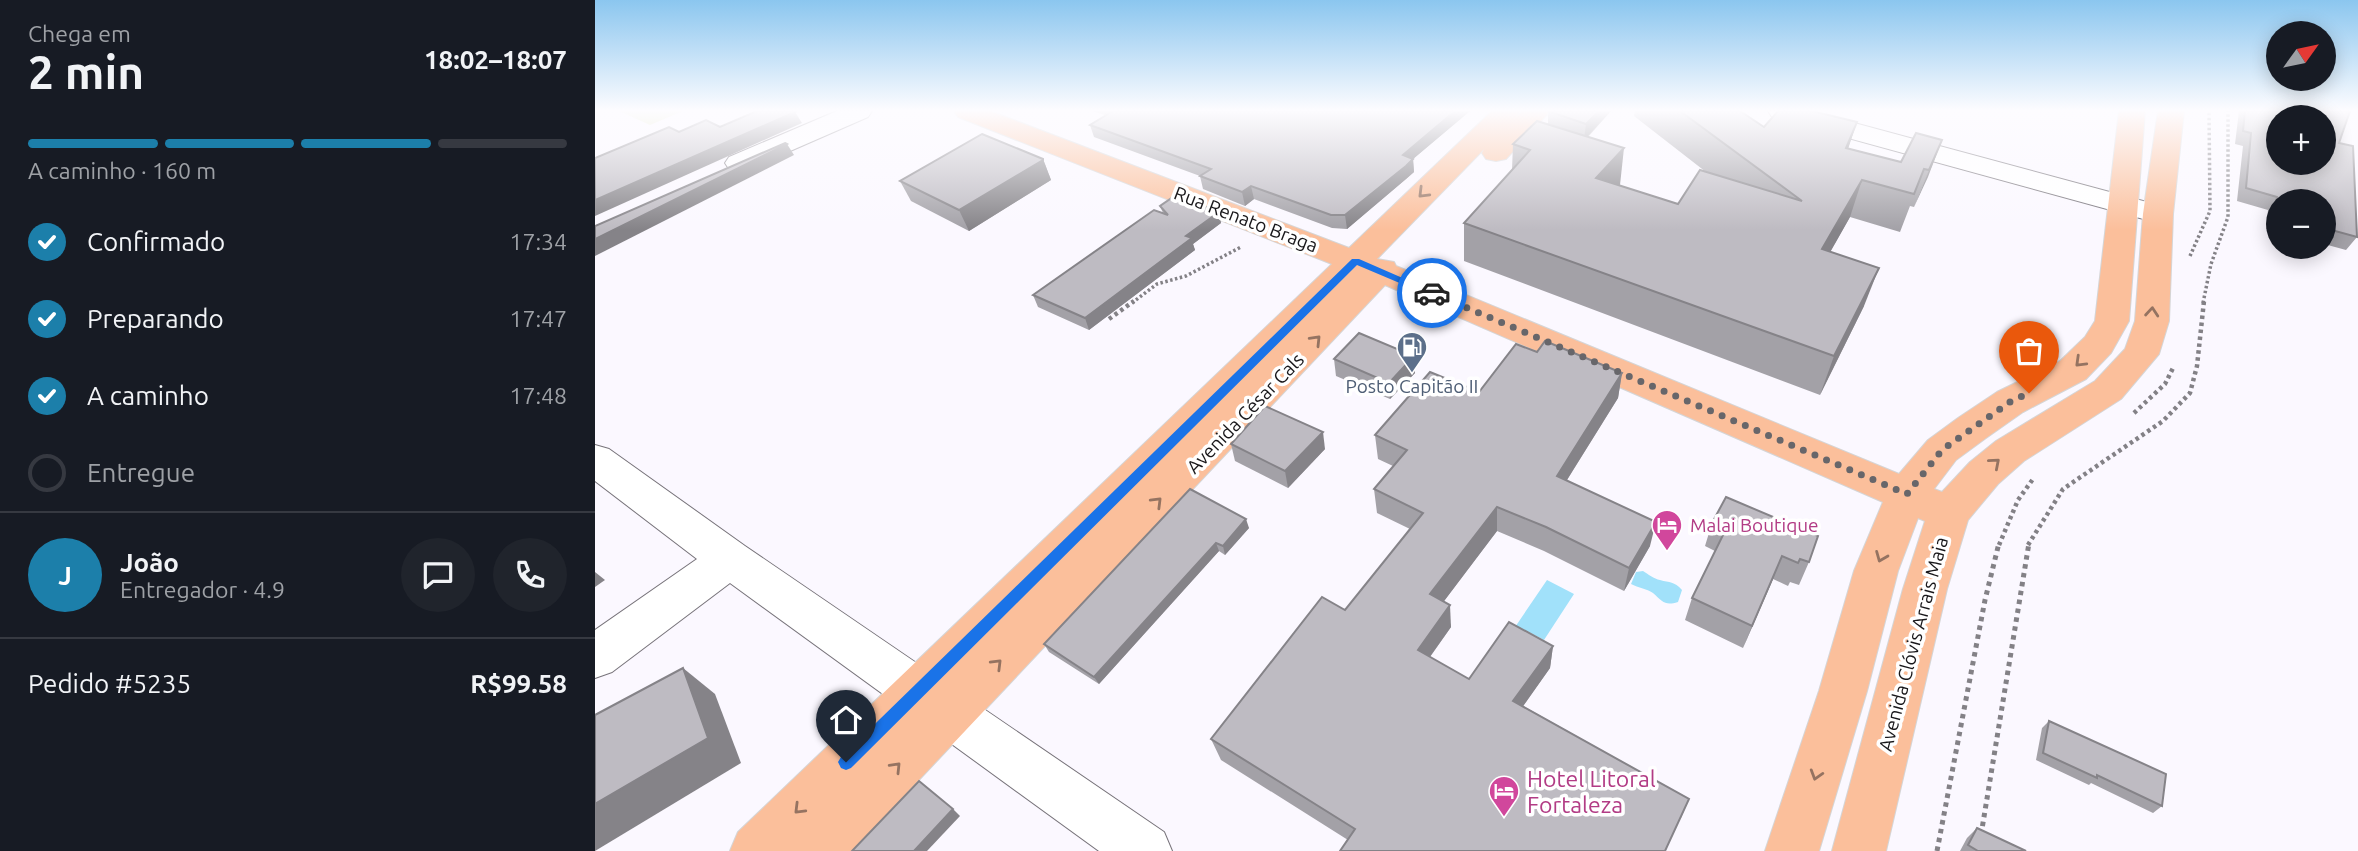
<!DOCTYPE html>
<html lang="pt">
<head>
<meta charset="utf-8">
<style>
  :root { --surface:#171b24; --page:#20242c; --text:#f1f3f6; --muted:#9ea1a6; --line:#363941; --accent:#1c7faa }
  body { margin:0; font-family:Ubuntu,sans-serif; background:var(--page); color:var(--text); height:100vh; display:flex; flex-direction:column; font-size:26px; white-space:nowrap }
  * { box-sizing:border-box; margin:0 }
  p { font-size:23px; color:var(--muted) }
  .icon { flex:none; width:38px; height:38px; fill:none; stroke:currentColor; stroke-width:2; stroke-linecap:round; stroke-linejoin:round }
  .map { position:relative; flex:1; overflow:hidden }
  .details { display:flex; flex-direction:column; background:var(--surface); width:595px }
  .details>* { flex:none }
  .needle { width:46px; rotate:57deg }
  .tools { position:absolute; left:1671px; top:21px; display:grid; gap:14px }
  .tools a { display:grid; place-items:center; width:70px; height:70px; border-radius:50%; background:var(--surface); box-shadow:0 4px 18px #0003; font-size:35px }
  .pin { position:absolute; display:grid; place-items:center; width:60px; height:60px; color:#fff; margin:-72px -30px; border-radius:50% 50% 50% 0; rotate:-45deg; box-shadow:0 0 7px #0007 }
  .pin .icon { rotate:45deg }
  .courier { position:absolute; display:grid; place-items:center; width:70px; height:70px; margin:-35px; border:5px solid #1a73e8; border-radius:50%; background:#fff; color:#222; box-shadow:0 2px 9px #0007 }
  .head em { font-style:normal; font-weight:700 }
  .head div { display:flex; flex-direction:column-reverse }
  .head { display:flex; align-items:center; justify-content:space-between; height:119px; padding:0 28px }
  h1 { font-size:46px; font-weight:700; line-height:52px }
  .bar { display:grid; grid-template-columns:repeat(4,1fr); gap:10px 7px; align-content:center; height:84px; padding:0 28px }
  .bar i { height:9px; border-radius:5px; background:var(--line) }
  .bar .on { background:var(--accent) }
  .bar p { grid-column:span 4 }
  .line { display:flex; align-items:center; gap:18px; padding:0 28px; border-top:2px solid var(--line) }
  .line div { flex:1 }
  .round { display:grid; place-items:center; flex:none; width:74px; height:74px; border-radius:37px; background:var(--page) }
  ol { padding:0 28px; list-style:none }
  li { display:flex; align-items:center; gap:21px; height:77px }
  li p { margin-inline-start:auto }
  li .icon { padding:7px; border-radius:50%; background:var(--accent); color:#fff; stroke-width:4 }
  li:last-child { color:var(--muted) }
  li i { width:38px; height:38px; border:4px solid var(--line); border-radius:50% }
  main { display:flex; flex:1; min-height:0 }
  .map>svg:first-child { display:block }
  .green { fill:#e0e6b4 }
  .water { fill:#a1e1fa }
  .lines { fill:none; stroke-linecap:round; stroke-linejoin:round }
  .minor-casing { stroke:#77737a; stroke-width:2 }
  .major-casing { stroke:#d5d5d6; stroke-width:2 }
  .path-far2 { stroke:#838186; stroke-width:3.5; stroke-dasharray:2.5 2.5; stroke-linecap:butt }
  .path-far1 { stroke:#838186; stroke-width:4.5; stroke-dasharray:3.5 3.5; stroke-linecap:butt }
  .path { stroke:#838186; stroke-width:5; stroke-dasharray:4.5 4.5; stroke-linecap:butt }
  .minor { fill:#fff; fill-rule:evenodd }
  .major { fill:#fbbf9b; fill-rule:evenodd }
  .wall { fill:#a3a1a7 }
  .shaded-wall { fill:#858388 }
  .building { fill:#bebbc2; stroke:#858388; stroke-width:2; fill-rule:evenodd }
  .oneway { stroke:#957361 }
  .route { fill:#1a73e8 }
  .done { stroke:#67666a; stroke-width:7; stroke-dasharray:0 12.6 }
  .labels { text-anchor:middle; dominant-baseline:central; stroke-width:7; stroke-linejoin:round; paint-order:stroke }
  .street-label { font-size:19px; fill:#18171a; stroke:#fff }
  .service-label { font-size:19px; fill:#4e5e75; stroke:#fff }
  .hotel-label { font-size:19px; fill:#b23c85; stroke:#fff; text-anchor:start }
  .near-hotel-label { font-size:23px; fill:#b23c85; stroke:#fff; text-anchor:start }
</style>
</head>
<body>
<main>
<section class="details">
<div class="head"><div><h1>2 min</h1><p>Chega em</p></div><em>18:02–18:07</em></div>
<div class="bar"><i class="on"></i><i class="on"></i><i class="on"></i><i></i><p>A caminho · 160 m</p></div>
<ol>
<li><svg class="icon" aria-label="check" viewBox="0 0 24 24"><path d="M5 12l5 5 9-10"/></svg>Confirmado<p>17:34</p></li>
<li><svg class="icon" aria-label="check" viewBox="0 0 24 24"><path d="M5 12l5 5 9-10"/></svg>Preparando<p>17:47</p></li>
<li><svg class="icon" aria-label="check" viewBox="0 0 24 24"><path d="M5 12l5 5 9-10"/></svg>A caminho<p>17:48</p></li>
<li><i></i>Entregue</li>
</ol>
<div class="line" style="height:126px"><b class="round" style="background:var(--accent);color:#fff">J</b><div><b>João</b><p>Entregador · 4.9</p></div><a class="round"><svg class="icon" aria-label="chat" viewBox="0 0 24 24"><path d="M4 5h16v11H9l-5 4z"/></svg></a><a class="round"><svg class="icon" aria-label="phone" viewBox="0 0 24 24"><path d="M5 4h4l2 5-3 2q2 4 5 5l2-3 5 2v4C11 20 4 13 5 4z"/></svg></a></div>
<div class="line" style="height:91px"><div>Pedido #5235</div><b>R$99.58</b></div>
</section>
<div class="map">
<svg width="1763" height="851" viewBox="0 0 1763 851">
  <rect width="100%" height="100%" fill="#fbf8ff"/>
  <!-- green -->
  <polygon class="green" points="24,111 88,111 55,125"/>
  <!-- water -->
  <g class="water">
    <path d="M1048 571C1053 574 1059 579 1065 580 1075 583 1079 581 1087 590L1083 602C1070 606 1068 602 1058 593 1053 589 1043 588 1036 584L1041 572Z"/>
    <polygon points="952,580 979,594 949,640 932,631 926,639 916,633"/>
  </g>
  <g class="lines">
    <!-- minor casing -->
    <g class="minor-casing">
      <g id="minor">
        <polygon points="242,111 277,111 273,117 154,169 144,172 134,169 130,163 134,157"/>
        <polygon points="1173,111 1215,111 1574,208 1578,214 1574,220 1563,223 1552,220 1177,117"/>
        <polygon points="0,445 14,449 150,546 569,832 577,851 504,851 135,583 17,672 0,678 0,630 102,559 0,481"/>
      </g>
    </g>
    <!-- major casing -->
    <g class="major-casing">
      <polygon id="major" points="359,111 395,111 754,248 897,111 925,111 922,116 927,111 955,111 911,159 901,161 891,159 887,153 889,149 782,259 799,262 801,266 1304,474 1333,440 1363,418 1402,392 1465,361 1490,337 1500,321 1524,111 1550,111 1534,321 1516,353 1491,379 1428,412 1391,438 1361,460 1339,489 1347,492 1375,462 1401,441 1500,381 1530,349 1540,321 1548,214 1563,111 1589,111 1578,214 1574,321 1564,354 1526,399 1429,461 1403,484 1373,520 1352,589 1291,851 1237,851 1308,589 1330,521 1323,518 1303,571 1272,691 1224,851 1170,851 1224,691 1259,571 1288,502 790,285 257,851 135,851 143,832 737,264 363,117"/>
    </g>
    <!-- path-far2 -->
    <g class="path-far2">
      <polyline points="1595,256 1615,211 1614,111"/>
      <polyline points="537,303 562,284 591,276 646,247"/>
      <polyline points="1608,303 1616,264 1633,217 1633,111"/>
    </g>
    <!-- path-far1 -->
    <g class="path-far1">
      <polyline points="514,319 539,301"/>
      <polyline points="1539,413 1570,384 1578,368"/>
      <polyline points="1404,545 1423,500 1438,479"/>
      <polyline points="1433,545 1468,489 1568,421 1595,393 1602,366 1609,301"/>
    </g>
    <!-- path -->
    <g class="path">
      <polyline points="1386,835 1434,543"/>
      <polyline points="1342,851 1390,600 1404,543"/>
    </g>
    <!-- minor -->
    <use href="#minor" class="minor"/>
    <!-- major -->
    <use href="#major" class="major"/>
  </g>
  <!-- wall -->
  <g class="wall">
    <polygon points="497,111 875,111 818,159 819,172 811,179 752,229 737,228 659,199 650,206 608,189 605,176 499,137 495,125 510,115"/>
    <polygon points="953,111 1016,111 993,137 1024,185 1083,204 1111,172 1039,116 1040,111 1145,111 1169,127 1262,122 1253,148 1306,162 1347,140 1319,207 1315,206 1305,232 1255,217 1235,252 1269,306 1225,395 869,261 869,223 917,170 918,144 953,125"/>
    <polygon points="1644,111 1755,111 1744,143 1762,237 1751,250 1729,244 1729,201 1684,201 1684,232 1671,229 1673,210 1642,201 1648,146 1640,144"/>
    <polygon points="448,159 456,180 374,231 316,201 305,181"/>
    <polygon points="565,206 624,212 626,223 598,244 600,250 494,330 443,307 438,295 568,213"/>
    <polygon points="942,352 1027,373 1023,398 972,480 1055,546 1029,591 949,551 902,531 849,601 856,627 835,657 874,679 958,646 955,668 928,706 1094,799 1086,818 753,840 626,760 616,739 750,610 815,529 782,513 779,489 798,466 783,459 780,435 884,392"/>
    <polygon points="739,359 820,373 795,399 741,376"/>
    <polygon points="636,444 730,449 693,488 640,461"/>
    <polygon points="595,489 654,528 630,555 624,551 504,684 454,652 449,644"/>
    <polygon points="1117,523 1214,562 1204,585 1195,582 1193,586 1178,579 1148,648 1090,620 1097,598 1120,551 1110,546"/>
    <polygon points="1454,721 1567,806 1558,813 1496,783 1494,785 1441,760 1447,728"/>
    <polygon points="1382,828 1431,851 1365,851 1372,838"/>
  </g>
  <!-- shaded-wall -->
  <g class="shaded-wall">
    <polygon points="860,111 875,111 818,159 819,172 811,179 752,229 750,215 808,155"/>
    <polygon points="1004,111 1016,111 989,140 991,124"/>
    <polygon points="200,112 207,123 0,216 0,200"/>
    <polygon points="1262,122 1250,158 1251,148"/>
    <polygon points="1347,140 1333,177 1319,207 1334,170"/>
    <polygon points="192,144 199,155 0,256 0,239"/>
    <polygon points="1029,148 1025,185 997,215 1001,178"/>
    <polygon points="448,159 456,180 374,231 364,210"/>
    <polygon points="1267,180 1255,217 1215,288 1227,249"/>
    <polygon points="656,186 659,199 650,206 647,192"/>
    <polygon points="624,212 626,223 598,244 600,250 494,330 490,318 591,236"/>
    <polygon points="1284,268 1269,306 1225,395 1239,356"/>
    <polygon points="819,356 820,373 795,399 794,383"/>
    <polygon points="1027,373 1023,398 960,499 962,476"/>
    <polygon points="728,432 730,449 693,488 690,471"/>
    <polygon points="902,507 902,531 837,617 835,594"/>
    <polygon points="651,519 654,528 630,555 628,546"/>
    <polygon points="1061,522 1055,546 1029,591 1034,568"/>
    <polygon points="621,543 624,551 504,684 499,677"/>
    <polygon points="1187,556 1178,579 1148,648 1157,626"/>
    <polygon points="0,572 10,580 0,587"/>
    <polygon points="855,605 856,627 824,672 823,650"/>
    <polygon points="958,646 955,668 917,722 918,701"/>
    <polygon points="88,668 120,694 146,763 0,851 0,804"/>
    <polygon points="358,809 365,816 332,851 319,851"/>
  </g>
  <!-- building -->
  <g class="building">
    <polygon points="162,111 197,111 200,112 0,200 0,158 74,127 84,132 111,120 125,127"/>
    <polygon points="518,111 860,111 808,155 818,159 811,166 750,215 736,215 656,186 647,192 605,176 616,169 495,125"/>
    <polygon points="953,111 1004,111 991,124"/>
    <polygon points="1085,111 1145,111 1169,127 1183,111 1217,111 1262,122 1251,148 1306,162 1321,133 1347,140 1334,170 1329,169 1319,194 1267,180 1227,249 1284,268 1239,356 869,223 935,150 918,144 942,121 1029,148 1001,178 1083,204 1105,170 1207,201"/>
    <path d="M1650 111H1755L1744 143 1758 146 1762 237 1729 228V201H1684V216L1680 215 1682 197 1651 188 1656 133 1648 131ZM1684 117H1729V163H1684Z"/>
    <polygon points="387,134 448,159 448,160 364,210 305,181"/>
    <polygon points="190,143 192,144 0,239 0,226"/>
    <polygon points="581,195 624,212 591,236 597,238 490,318 438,295 559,210 573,215 565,206"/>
    <polygon points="764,333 819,356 794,383 739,359"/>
    <polygon points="950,341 1027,373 962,476 1061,522 1034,568 951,527 902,507 835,594 855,605 823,650 874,679 914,622 958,646 918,701 1094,799 1070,851 745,851 760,829 616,739 727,597 750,610 828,513 779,489 812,450 780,435 835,372 884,392 921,344 942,352"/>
    <polygon points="670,406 728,432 690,471 636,444"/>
    <polygon points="595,489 651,519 628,546 621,543 499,677 449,644"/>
    <polygon points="1131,497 1223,536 1214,562 1205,559 1203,563 1187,556 1157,626 1097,598 1131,529 1117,523"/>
    <polygon points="88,668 113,738 0,804 0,715"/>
    <polygon points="1454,721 1571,774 1567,806 1502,775 1502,778 1448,753"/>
    <polygon points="324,781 358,809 319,851 257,851"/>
    <polygon points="1382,828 1431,851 1383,851 1373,845"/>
  </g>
  <!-- one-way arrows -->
  <defs><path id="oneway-chevron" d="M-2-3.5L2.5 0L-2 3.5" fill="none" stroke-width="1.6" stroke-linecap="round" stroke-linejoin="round" transform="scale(1.75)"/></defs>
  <g class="oneway">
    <use href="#oneway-chevron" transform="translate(828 193) rotate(135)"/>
    <use href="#oneway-chevron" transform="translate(1557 312) rotate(-85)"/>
    <use href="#oneway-chevron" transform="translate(721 340) rotate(-46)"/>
    <use href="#oneway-chevron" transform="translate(1485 362) rotate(136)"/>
    <use href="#oneway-chevron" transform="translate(1400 463) rotate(-41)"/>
    <use href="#oneway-chevron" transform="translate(562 502) rotate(-45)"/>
    <use href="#oneway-chevron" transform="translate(1286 557) rotate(112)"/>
    <use href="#oneway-chevron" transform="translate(402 664) rotate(-45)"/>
    <use href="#oneway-chevron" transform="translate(301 767) rotate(-46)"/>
    <use href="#oneway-chevron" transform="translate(1221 775) rotate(107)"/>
    <use href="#oneway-chevron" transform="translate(204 809) rotate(135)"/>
  </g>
  <!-- sky -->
  <linearGradient id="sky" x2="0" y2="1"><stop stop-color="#8bc6ef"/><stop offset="0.48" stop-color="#fdfcff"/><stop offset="1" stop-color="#fdfcff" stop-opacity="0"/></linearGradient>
  <rect width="1763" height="230" fill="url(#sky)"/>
  <!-- route -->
  <polygon class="route" points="757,259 764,259 842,293 833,295 762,265 256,768 251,770 246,768 243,762 246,757"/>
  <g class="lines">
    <!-- done -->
    <polyline class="done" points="837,293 1312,494 1347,450 1415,402 1434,393"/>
  </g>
  <!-- icons -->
  <defs>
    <g id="fuel-pin" transform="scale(1.575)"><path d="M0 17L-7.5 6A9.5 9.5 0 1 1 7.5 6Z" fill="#5c6f8a" stroke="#fff"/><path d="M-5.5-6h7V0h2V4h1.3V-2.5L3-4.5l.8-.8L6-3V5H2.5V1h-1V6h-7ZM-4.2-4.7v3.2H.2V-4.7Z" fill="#fff"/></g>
    <g id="hotel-pin" transform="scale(1.575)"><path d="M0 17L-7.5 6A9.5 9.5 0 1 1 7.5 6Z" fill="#d1479c" stroke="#fff"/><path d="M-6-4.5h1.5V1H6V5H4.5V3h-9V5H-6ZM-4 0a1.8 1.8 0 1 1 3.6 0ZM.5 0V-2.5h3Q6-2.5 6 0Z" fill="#fff"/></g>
  </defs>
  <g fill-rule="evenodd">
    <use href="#fuel-pin" x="817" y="347"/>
    <use href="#hotel-pin" x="1072" y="525"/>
    <use href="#hotel-pin" x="909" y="791"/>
  </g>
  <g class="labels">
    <!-- street labels -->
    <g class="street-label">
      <text transform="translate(651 219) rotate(21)">Rua Renato Braga</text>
      <text transform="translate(650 413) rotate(-46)">Avenida César Cals</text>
      <text transform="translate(1318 644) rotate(-75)">Avenida Clóvis Arrais Maia</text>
    </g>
    <!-- service labels -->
    <g class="service-label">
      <text x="817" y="386">Posto Capitão II</text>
    </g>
    <!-- hotel labels -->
    <g class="hotel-label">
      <text x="1095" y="525">Malai Boutique</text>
    </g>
    <!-- near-hotel labels -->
    <g class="near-hotel-label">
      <text x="932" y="778">Hotel Litoral<tspan x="932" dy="26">Fortaleza</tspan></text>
    </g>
  </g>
</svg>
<div class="tools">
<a><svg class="needle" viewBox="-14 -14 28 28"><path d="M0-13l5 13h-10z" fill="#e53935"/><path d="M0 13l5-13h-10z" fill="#9ea1a6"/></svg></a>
<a>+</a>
<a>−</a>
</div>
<div class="pin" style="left:1434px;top:393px;background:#ea580c"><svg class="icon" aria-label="bag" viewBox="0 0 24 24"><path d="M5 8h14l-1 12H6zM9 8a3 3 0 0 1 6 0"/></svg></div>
<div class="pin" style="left:251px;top:762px;background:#1f2937"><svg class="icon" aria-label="home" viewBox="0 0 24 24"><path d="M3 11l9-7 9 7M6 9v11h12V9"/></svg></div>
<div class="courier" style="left:837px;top:293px"><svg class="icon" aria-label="car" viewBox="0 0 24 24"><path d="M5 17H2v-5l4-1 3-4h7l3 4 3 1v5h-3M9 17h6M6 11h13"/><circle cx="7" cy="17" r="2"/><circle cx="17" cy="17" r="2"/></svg></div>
</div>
</main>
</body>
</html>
